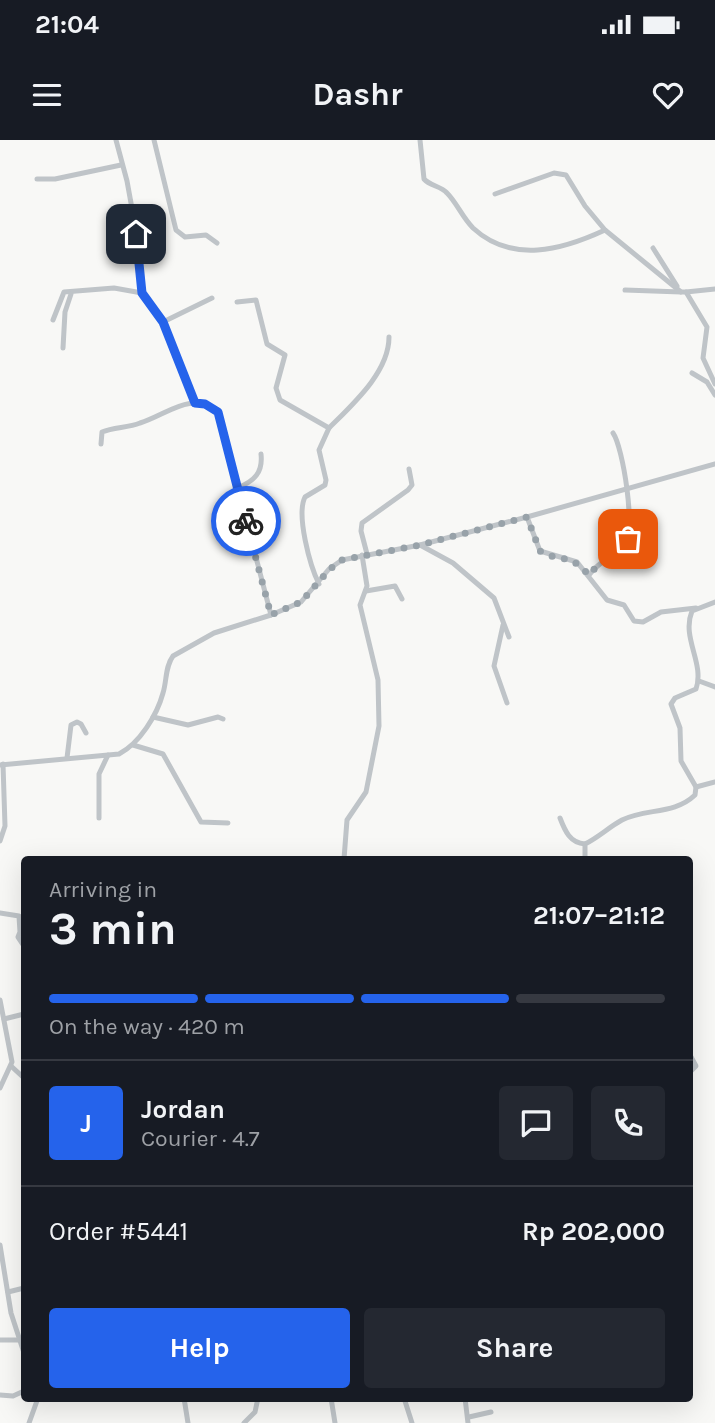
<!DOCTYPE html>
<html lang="en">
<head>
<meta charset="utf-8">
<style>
  :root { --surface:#171b24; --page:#242831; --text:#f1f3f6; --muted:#9ea1a6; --line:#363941; --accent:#2563eb }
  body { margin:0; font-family:Karla,sans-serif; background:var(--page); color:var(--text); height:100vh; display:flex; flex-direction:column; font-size:26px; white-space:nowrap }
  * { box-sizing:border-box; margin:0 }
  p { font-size:23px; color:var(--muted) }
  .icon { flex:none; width:38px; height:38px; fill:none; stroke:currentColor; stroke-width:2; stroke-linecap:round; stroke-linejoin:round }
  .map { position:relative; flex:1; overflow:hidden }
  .side { position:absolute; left:21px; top:716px; width:672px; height:546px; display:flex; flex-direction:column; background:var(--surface); border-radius:7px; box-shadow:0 7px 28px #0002 }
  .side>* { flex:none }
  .pin { position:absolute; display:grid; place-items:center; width:60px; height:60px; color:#fff; margin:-30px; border-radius:14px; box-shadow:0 4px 10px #0006 }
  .courier { position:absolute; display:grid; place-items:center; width:70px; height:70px; margin:-35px; border:5px solid #2563eb; border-radius:50%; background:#fff; color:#222; box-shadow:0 2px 9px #0007 }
  .overview em { font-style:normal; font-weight:700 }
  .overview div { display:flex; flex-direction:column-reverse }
  .overview { display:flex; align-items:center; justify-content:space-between; height:119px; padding:0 28px }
  h1 { font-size:46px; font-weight:700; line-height:52px }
  .bar { display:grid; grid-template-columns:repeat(4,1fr); gap:10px 7px; align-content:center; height:84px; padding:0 28px }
  .bar i { height:9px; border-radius:5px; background:var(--line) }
  .bar .on { background:var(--accent) }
  .bar p { grid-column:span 4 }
  .line { display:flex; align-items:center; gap:18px; padding:0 28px; border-top:2px solid var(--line) }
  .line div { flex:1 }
  .round { display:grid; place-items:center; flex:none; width:74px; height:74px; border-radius:7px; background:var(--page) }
  .button { display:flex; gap:14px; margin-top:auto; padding:14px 28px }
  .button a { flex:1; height:80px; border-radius:7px; background:var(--accent); color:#fff; font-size:28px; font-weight:700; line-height:80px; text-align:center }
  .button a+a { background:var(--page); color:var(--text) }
  .status { display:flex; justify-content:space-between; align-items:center; height:49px; padding:0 35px; background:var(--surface); direction:ltr }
  .status svg { height:19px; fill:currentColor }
  header { display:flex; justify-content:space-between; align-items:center; height:91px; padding:0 28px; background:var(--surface); font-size:32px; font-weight:700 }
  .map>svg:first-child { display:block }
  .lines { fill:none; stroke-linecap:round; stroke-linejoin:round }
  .minor { stroke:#bfc4c8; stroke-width:5 }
  .done { stroke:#98a2a9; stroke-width:7; stroke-dasharray:0 12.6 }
  .route { stroke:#2563eb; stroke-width:9 }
</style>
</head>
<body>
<div class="status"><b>21:04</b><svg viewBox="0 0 49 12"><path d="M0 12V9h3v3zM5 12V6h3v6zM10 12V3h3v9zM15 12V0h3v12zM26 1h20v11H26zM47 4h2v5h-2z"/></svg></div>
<header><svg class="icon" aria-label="menu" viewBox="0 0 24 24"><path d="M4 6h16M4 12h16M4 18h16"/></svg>Dashr<svg class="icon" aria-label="heart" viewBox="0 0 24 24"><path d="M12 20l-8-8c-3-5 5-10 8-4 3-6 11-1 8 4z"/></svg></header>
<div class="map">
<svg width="715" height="1283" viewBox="0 0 715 1283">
  <rect width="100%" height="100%" fill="#f8f8f6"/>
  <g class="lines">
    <!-- minor -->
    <g class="minor">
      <polyline points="116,0 127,41 139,107 142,153 163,182 195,263"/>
      <polyline points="154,0 176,90 185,97 206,95 217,103"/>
      <path d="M420 0 424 39C430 46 441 46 447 53 457 63 462 77 473 88 512 124 562 110 605 90"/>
      <polyline points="37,39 55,39 121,25"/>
      <polyline points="495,54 554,33 566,35 585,66 605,90 681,152 686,152 707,187 703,218 715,244"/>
      <polyline points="653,108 677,146"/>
      <polyline points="625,150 681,152"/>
      <polyline points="686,152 715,149"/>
      <path d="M237 162 256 160 267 204 285 215 276 248 280 260 329 288 319 310 326 340 325 345 305 357C296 375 310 426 319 444"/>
      <polyline points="53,180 64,152 114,148 142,153"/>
      <polyline points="163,182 212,158"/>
      <polyline points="63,208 65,172 71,154"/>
      <polyline points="692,233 707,242 715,255"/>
      <path d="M329 288C353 264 389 232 389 197"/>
      <path d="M101 304 102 292C114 287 128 288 140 283 167 275 191 250 218 272L271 475"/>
      <path d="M237 348C255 341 263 332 261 314"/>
      <polyline points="527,377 540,411 577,422 607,460 624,465 634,481 643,482 661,472 696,468"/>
      <polyline points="420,405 453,423 494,458 509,497"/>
      <polyline points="367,414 361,391 362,383 408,350 412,345 409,329"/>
      <path d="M589 435C601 419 617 415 625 403 636 390 623 307 613 293"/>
      <polyline points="366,451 395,446 402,459"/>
      <polyline points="503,485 494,526 507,563"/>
      <polyline points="699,541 715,547"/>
      <polyline points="153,577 188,585 218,577 223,579"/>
      <polyline points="133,605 163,614 201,682 228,683"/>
      <polyline points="67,618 71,585 77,582 81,584 86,593"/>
      <path d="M0 625 119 614C140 603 157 575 163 553 167 540 165 527 173 516L214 493 271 475 301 462 329 429 342 420 420 405 527 377 715 324"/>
      <polyline points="696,647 715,642"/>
      <polyline points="99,678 99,634 108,615"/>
      <path d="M560 678C565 691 570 703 585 704"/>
      <polyline points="0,701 5,686 3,624"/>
      <polyline points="344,719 347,680 366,652 379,586 378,540 360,465 367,446 362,415"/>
      <path d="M585 719V704C599 697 609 687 622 680 646 668 674 675 695 655L696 647 681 621 680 588 671 564 675 558 696 549C705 523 681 498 692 471L715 462"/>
      <polyline points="0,773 19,776 20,792 18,797 24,806"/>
      <polyline points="0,860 12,922 0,948"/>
      <polyline points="4,879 24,874"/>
      <polyline points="690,915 696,926 690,932"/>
      <polyline points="11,926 24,938"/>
      <polyline points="0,1105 11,1173 24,1213"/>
      <polyline points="8,1152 24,1148"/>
      <polyline points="0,1200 20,1200"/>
      <polyline points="0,1255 13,1256 24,1251"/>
      <polyline points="184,1258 188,1283"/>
      <polyline points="331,1258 335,1283"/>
      <polyline points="404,1258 412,1283"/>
      <polyline points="465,1258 468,1283"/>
      <polyline points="469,1277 491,1272"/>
      <polyline points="29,1283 38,1258"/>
      <polyline points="244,1283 255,1272 258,1258"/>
    </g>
  </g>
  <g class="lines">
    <!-- done -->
    <path class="done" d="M246 381 271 475 301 462 330 429 342 420 420 405 527 377 540 411C563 424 567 411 589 435 600 420 619 414 628 399"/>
    <!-- route -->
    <polyline class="route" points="136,94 142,153 163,182 195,263 205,264 218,272 246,381"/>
  </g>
</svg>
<div class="pin" style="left:628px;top:399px;background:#ea580c"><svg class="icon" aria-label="bag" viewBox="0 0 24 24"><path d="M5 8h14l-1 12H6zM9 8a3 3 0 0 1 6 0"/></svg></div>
<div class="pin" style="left:136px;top:94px;background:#1f2937"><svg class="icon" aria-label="home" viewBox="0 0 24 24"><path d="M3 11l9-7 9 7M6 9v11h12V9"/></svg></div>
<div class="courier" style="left:246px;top:381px"><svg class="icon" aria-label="bike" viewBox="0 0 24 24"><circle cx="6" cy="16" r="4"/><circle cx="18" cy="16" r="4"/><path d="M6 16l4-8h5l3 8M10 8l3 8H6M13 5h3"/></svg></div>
<section class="side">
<div class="overview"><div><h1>3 min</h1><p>Arriving in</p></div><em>21:07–21:12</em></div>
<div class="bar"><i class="on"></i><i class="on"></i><i class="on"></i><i></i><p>On the way · 420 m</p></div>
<div class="line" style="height:126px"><b class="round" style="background:var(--accent);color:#fff">J</b><div><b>Jordan</b><p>Courier · 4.7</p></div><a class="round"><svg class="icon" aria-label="chat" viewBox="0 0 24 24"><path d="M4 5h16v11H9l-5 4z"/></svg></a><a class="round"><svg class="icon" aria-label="phone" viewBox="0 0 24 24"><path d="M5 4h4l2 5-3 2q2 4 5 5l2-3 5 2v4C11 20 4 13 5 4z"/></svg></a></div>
<div class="line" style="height:91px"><div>Order #5441</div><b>Rp 202,000</b></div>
<div class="button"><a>Help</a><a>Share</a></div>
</section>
</div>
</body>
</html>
